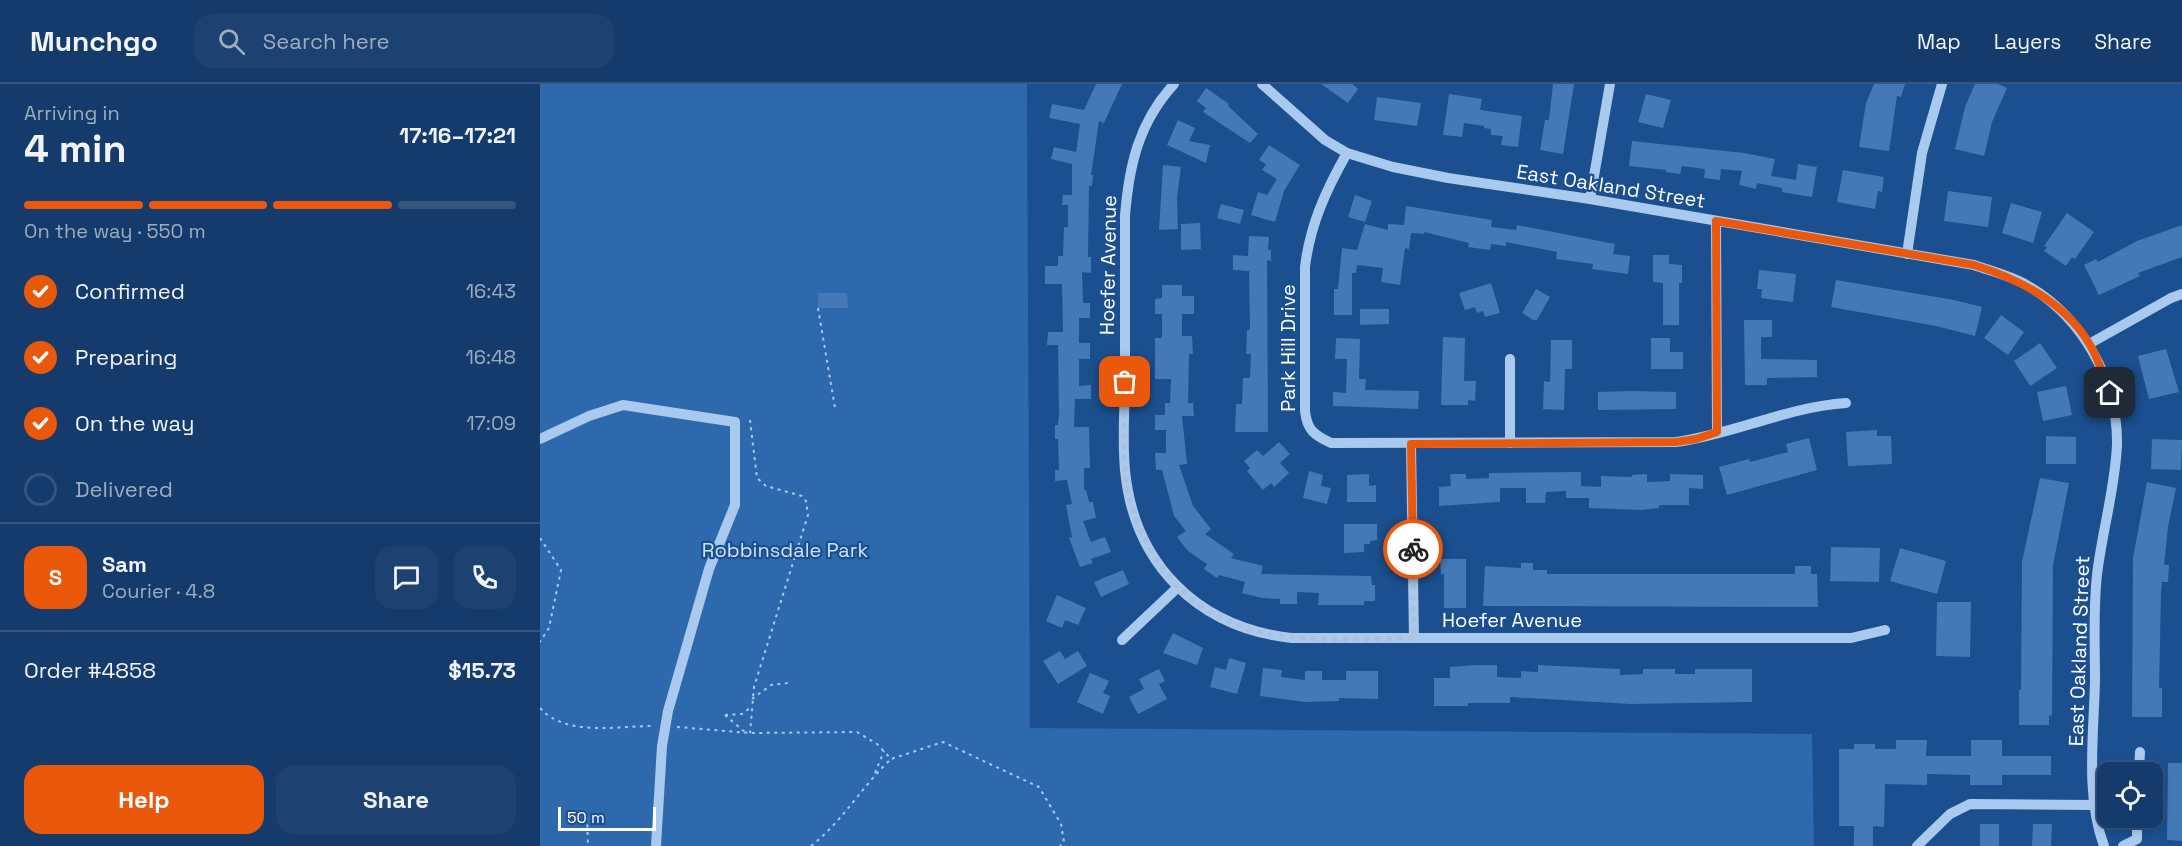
<!DOCTYPE html>
<html lang="en">
<head>
<meta charset="utf-8">
<style>
  :root { --surface:#143b6b; --page:#1d4271; --text:#f1f3f6; --muted:#9dadc1; --line:#33557e; --accent:#ea580c }
  body { margin:0; font-family:"Space Grotesk",sans-serif; background:var(--page); color:var(--text); height:100vh; display:flex; flex-direction:column; font-size:22px; white-space:nowrap }
  * { box-sizing:border-box; margin:0 }
  p { font-size:20px; color:var(--muted) }
  .icon { flex:none; width:33px; height:33px; fill:none; stroke:currentColor; stroke-width:2; stroke-linecap:round; stroke-linejoin:round }
  .map { position:relative; flex:1; overflow:hidden }
  .sheet { display:flex; flex-direction:column; background:var(--surface); width:540px }
  .sheet>* { flex:none }
  .fabs { position:absolute; left:1557px; top:678px; display:grid; gap:12px }
  .fabs a { display:grid; place-items:center; width:66px; height:66px; border-radius:12px; background:var(--surface); box-shadow:0 3px 9px #0003,0 0 0 2px var(--line); font-size:30px }
  .scale { position:absolute; left:18px; bottom:15px; width:98px; box-sizing:border-box; padding-left:6px; border:3px solid #fff; border-top:0; font-size:16px; line-height:21px; white-space:nowrap; color:#fff; -webkit-text-stroke:4px #1b4f8f; paint-order:stroke }
  .pin { position:absolute; display:grid; place-items:center; width:51px; height:51px; color:#fff; margin:-26px; border-radius:12px; box-shadow:0 3px 9px #0006 }
  .courier { position:absolute; display:grid; place-items:center; width:60px; height:60px; margin:-30px; border:4px solid #ea580c; border-radius:50%; background:#fff; color:#222; box-shadow:0 2px 8px #0007 }
  .summary em { font-style:normal; font-weight:700 }
  .summary div { display:flex; flex-direction:column-reverse }
  .summary { display:flex; align-items:center; justify-content:space-between; height:102px; padding:0 24px }
  h1 { font-size:39px; font-weight:700; line-height:45px }
  .bar { display:grid; grid-template-columns:repeat(4,1fr); gap:9px 6px; align-content:center; height:72px; padding:0 24px }
  .bar i { height:8px; border-radius:4px; background:var(--line) }
  .bar .selected { background:var(--accent) }
  .bar p { grid-column:span 4 }
  .line { display:flex; align-items:center; gap:15px; padding:0 24px; border-top:2px solid var(--line) }
  .line div { flex:1 }
  .round { display:grid; place-items:center; flex:none; width:63px; height:63px; border-radius:18px; background:var(--page) }
  ol { padding:0 24px; list-style:none }
  li { display:flex; align-items:center; gap:18px; height:66px }
  li p { margin-inline-start:auto }
  li .icon { padding:6px; border-radius:50%; background:var(--accent); color:#fff; stroke-width:4 }
  li:last-child { color:var(--muted) }
  li i { width:33px; height:33px; border:3px solid var(--line); border-radius:50% }
  .cta { display:flex; gap:12px; margin-top:auto; padding:12px 24px }
  .cta a { flex:1; height:69px; border-radius:18px; background:var(--accent); color:#fff; font-size:24px; font-weight:700; line-height:69px; text-align:center }
  .cta a+a { background:var(--page); color:var(--text) }
  header { display:flex; align-items:center; gap:36px; box-sizing:border-box; height:84px; padding:0 30px; background:var(--surface); border-bottom:2px solid var(--line) }
  header strong { font-size:28px }
  nav { display:flex; gap:33px; margin-inline-start:auto; font-size:21px }
  .search { width:420px; height:54px; background:var(--page); display:flex; align-items:center; gap:15px; box-sizing:border-box; padding:0 21px; border-radius:18px; color:var(--muted); font-size:22px }
  main { display:flex; flex:1; min-height:0 }
  .map>svg:first-child { display:block }
  .green { fill:#2e69ad }
  .building { fill:#4478b7 }
  .lines { fill:none; stroke-linecap:round; stroke-linejoin:round }
  .path { stroke:#a9c9ee; stroke-width:2; stroke-dasharray:3 4.5; stroke-linecap:butt }
  .minor { stroke:#a9c9ee; stroke-width:10 }
  .done { stroke:#afc1d8; stroke-width:6; stroke-dasharray:0 10.8 }
  .route { stroke:#ea580c; stroke-width:8 }
  .labels { text-anchor:middle; dominant-baseline:central; stroke-width:4.5; stroke-linejoin:round; paint-order:stroke }
  .street-label { font-size:20px; fill:#fff; stroke:#1b4f8f }
  .park-label { font-size:20px; fill:#cfe3fa; stroke:#1b4f8f }
</style>
</head>
<body>
<header>
<strong>Munchgo</strong>
<div class="search"><svg class="icon" aria-label="search" viewBox="0 0 24 24"><circle cx="10" cy="10" r="6"/><path d="M15 15l6 6"/></svg>Search here</div>
<nav><a>Map</a><a>Layers</a><a>Share</a></nav>
</header>
<main>
<section class="sheet">
<div class="summary"><div><h1>4 min</h1><p>Arriving in</p></div><em>17:16–17:21</em></div>
<div class="bar"><i class="selected"></i><i class="selected"></i><i class="selected"></i><i></i><p>On the way · 550 m</p></div>
<ol>
<li><svg class="icon" aria-label="check" viewBox="0 0 24 24"><path d="M5 12l5 5 9-10"/></svg>Confirmed<p>16:43</p></li>
<li><svg class="icon" aria-label="check" viewBox="0 0 24 24"><path d="M5 12l5 5 9-10"/></svg>Preparing<p>16:48</p></li>
<li><svg class="icon" aria-label="check" viewBox="0 0 24 24"><path d="M5 12l5 5 9-10"/></svg>On the way<p>17:09</p></li>
<li><i></i>Delivered</li>
</ol>
<div class="line" style="height:108px"><b class="round" style="background:var(--accent);color:#fff">S</b><div><b>Sam</b><p>Courier · 4.8</p></div><a class="round"><svg class="icon" aria-label="chat" viewBox="0 0 24 24"><path d="M4 5h16v11H9l-5 4z"/></svg></a><a class="round"><svg class="icon" aria-label="phone" viewBox="0 0 24 24"><path d="M5 4h4l2 5-3 2q2 4 5 5l2-3 5 2v4C11 20 4 13 5 4z"/></svg></a></div>
<div class="line" style="height:78px"><div>Order #4858</div><b>$15.73</b></div>
<div class="cta"><a>Help</a><a>Share</a></div>
</section>
<div class="map">
<svg width="1642" height="762" viewBox="0 0 1642 762">
  <rect width="100%" height="100%" fill="#1b4f8f"/>
  <!-- green -->
  <polygon class="green" points="0,0 487,0 490,644 1272,650 1274,762 0,762"/>
  <!-- building -->
  <g class="building">
    <polygon points="556,0 582,0 564,39 559,37 551,91 553,91 552,102 549,102 548,173 551,173 551,189 542,188 543,219 550,219 550,234 539,234 539,259 550,259 550,275 539,275 539,302 551,301 551,315 535,315 534,343 549,343 550,384 544,384 544,406 546,406 549,418 553,418 556,434 543,437 551,458 565,453 571,468 551,475 553,479 540,483 529,454 532,453 526,421 532,420 527,396 515,397 515,386 519,386 518,355 515,355 515,341 518,341 519,329 518,261 507,261 508,248 523,248 522,200 505,200 505,182 518,182 518,172 523,172 524,143 528,143 528,121 522,121 523,111 532,111 532,80 511,75 514,63 536,68 540,40 509,34 512,20 544,26"/>
    <polygon points="781,0 812,0 818,5 808,19"/>
    <polygon points="1013,0 1034,0 1023,70 1000,66 1005,36 1009,36"/>
    <polygon points="1334,0 1365,0 1361,13 1357,12 1349,67 1319,63 1326,19"/>
    <polygon points="1435,0 1458,0 1467,4 1452,38 1444,72 1415,65 1425,23"/>
    <polygon points="666,4 689,20 688,22 718,50 710,59 663,28 666,24 657,17"/>
    <polygon points="909,10 942,15 940,26 982,32 978,63 961,61 963,52 951,51 951,45 944,44 944,42 924,39 922,53 903,51"/>
    <polygon points="1106,10 1131,16 1123,44 1098,38"/>
    <polygon points="837,13 881,19 877,42 834,36"/>
    <polygon points="638,36 655,44 649,57 670,61 666,79 627,61"/>
    <polygon points="1092,57 1204,69 1235,75 1231,92 1256,96 1258,80 1277,83 1272,113 1242,108 1242,104 1217,99 1216,105 1199,101 1202,87 1181,85 1180,96 1164,94 1165,85 1142,82 1140,90 1126,88 1126,86 1089,82"/>
    <polygon points="729,61 760,81 744,107 735,138 711,131 718,108 727,111 737,95 722,86 726,80 719,76"/>
    <polygon points="623,81 641,83 637,114 638,145 619,146"/>
    <polygon points="1303,86 1344,93 1342,108 1338,107 1335,125 1297,118"/>
    <polygon points="1408,107 1452,113 1448,143 1404,137"/>
    <polygon points="815,111 832,117 825,138 808,133"/>
    <polygon points="1471,119 1502,128 1493,159 1462,149"/>
    <polygon points="681,120 704,126 700,140 677,134"/>
    <polygon points="866,122 952,136 951,143 976,146 977,141 1075,160 1073,170 1090,172 1088,190 1052,185 1053,180 1016,175 1017,168 966,158 966,162 951,160 950,166 928,163 929,159 884,148 884,150 871,149 869,165 865,164 860,201 841,198 843,184 817,181 816,189 812,189 812,231 794,231 794,205 798,205 802,164 817,166 825,140 848,146 848,140 864,141"/>
    <polygon points="1527,129 1554,148 1535,175 1532,173 1526,182 1504,167 1507,163 1504,162"/>
    <polygon points="660,139 661,165 641,166 641,140"/>
    <polygon points="1642,141 1642,173 1598,189 1600,192 1559,211 1544,181 1556,175 1558,178 1597,157"/>
    <polygon points="709,152 729,153 728,166 731,166 731,177 727,176 728,348 695,348 696,320 702,320 703,294 710,294 711,270 706,270 707,246 710,246 709,187 693,186 693,171 708,172"/>
    <polygon points="1113,171 1129,171 1129,180 1142,181 1142,199 1139,199 1139,241 1123,241 1123,199 1113,198"/>
    <polygon points="1219,186 1256,190 1253,218 1221,214 1222,205 1217,205"/>
    <polygon points="1296,196 1414,216 1442,223 1435,252 1396,242 1291,223"/>
    <polygon points="951,199 960,229 945,233 943,227 937,229 935,223 925,226 919,209"/>
    <polygon points="622,201 642,201 642,212 654,212 654,230 642,230 642,252 652,252 653,270 649,270 648,319 653,319 654,332 642,332 647,380 639,381 653,422 671,445 665,450 694,470 691,474 723,482 721,490 831,492 832,501 835,501 835,517 824,517 824,521 778,521 779,509 757,508 757,520 740,520 740,515 722,514 702,509 705,498 679,491 677,494 664,485 667,480 648,467 637,453 646,447 634,432 622,386 616,386 615,369 626,369 626,346 615,346 615,331 625,331 625,319 630,319 631,295 615,295 615,254 622,254 622,230 615,230 615,215 622,214"/>
    <polygon points="996,205 1010,213 997,236 993,236 982,229"/>
    <polygon points="278,209 307,209 308,224 278,224"/>
    <polygon points="820,225 849,225 849,240 820,241"/>
    <polygon points="1461,231 1484,248 1468,271 1444,254"/>
    <polygon points="1204,236 1232,236 1232,253 1221,253 1221,275 1277,276 1277,293 1227,294 1227,301 1205,301"/>
    <polygon points="903,253 925,254 924,297 936,297 935,317 928,316 928,321 901,321"/>
    <polygon points="796,254 820,255 819,295 826,295 825,306 879,307 878,325 793,322 793,308 806,309 807,275 795,275"/>
    <polygon points="1111,254 1130,254 1130,268 1143,268 1143,285 1111,285"/>
    <polygon points="1011,256 1032,256 1032,285 1025,285 1024,326 1003,325 1004,297 1010,298"/>
    <polygon points="1500,259 1517,284 1490,302 1474,277"/>
    <polygon points="1626,265 1639,308 1609,315 1598,272"/>
    <polygon points="1526,302 1532,331 1503,337 1497,308"/>
    <polygon points="1092,307 1136,308 1136,325 1058,326 1058,308"/>
    <polygon points="1337,346 1337,352 1351,352 1352,380 1308,382 1306,348"/>
    <polygon points="1506,352 1536,353 1536,380 1506,380"/>
    <polygon points="1269,354 1277,386 1187,411 1179,383 1209,375 1210,378 1248,368 1246,360"/>
    <polygon points="1612,355 1642,356 1641,386 1611,385"/>
    <polygon points="739,358 750,370 740,379 749,389 734,403 731,399 723,406 707,387 710,384 704,377 717,366 723,372"/>
    <polygon points="769,387 783,391 781,402 791,404 787,420 763,414"/>
    <polygon points="1041,388 1041,402 1061,403 1061,392 1092,393 1092,391 1107,390 1107,398 1130,397 1130,390 1163,391 1163,405 1149,404 1149,421 1119,421 1119,424 1102,426 1049,424 1049,414 1026,414 1026,407 1006,408 1005,419 986,419 986,404 960,404 960,418 899,422 899,403 911,402 910,390 926,390 926,395 949,394 949,389"/>
    <polygon points="829,390 829,402 836,401 836,418 807,418 807,391"/>
    <polygon points="1500,394 1529,399 1513,481 1512,632 1509,631 1509,641 1479,641 1479,606 1481,606 1482,478"/>
    <polygon points="1607,398 1636,404 1628,443 1624,481 1629,481 1628,498 1622,498 1621,511 1619,604 1622,604 1622,633 1592,633 1593,474"/>
    <polygon points="804,440 837,440 837,456 830,457 830,460 824,460 824,468 804,469"/>
    <polygon points="1291,463 1340,464 1339,498 1290,497"/>
    <polygon points="1360,464 1406,477 1397,510 1350,497"/>
    <polygon points="900,475 926,475 926,524 904,524 904,490 901,490"/>
    <polygon points="981,479 993,479 993,486 1007,486 1007,490 1255,490 1255,482 1271,482 1271,490 1277,490 1278,523 943,522 945,482 981,484"/>
    <polygon points="583,486 589,500 561,513 554,498"/>
    <polygon points="517,511 546,524 538,541 525,536 522,544 506,537"/>
    <polygon points="1397,518 1431,518 1430,573 1396,572"/>
    <polygon points="633,549 663,564 657,581 623,569"/>
    <polygon points="520,567 525,575 538,567 547,582 518,600 503,577"/>
    <polygon points="689,574 706,579 697,610 670,603 675,583 686,586"/>
    <polygon points="936,581 957,581 957,593 981,594 981,587 998,588 998,581 1080,585 1080,591 1103,590 1103,585 1135,585 1135,590 1155,590 1155,585 1212,585 1212,618 1091,620 970,613 970,619 928,619 928,622 894,622 894,594 910,594 910,583"/>
    <polygon points="723,584 742,586 741,593 765,596 765,587 782,587 782,596 806,596 806,587 838,587 838,615 799,614 799,617 765,618 720,612"/>
    <polygon points="619,585 625,597 619,600 627,615 598,630 589,613 604,605 599,595"/>
    <polygon points="550,589 569,597 563,609 570,612 563,630 537,618"/>
    <polygon points="1356,656 1387,656 1386,672 1431,672 1431,656 1462,656 1462,672 1511,672 1511,691 1462,691 1462,701 1430,701 1430,691 1387,690 1387,701 1345,700 1344,743 1333,742 1333,762 1314,762 1314,742 1299,742 1299,665 1314,665 1314,660 1335,660 1335,665 1356,665"/>
    <polygon points="1628,679 1642,679 1642,757 1627,756"/>
    <rect x="1440" y="740" width="19" height="22"/>
    <polygon points="1493,740 1512,740 1511,762 1492,762"/>
  </g>
  <g class="lines">
    <!-- path -->
    <g class="path">
      <polyline points="278,224 295,324"/>
      <polyline points="210,336 217,394 226,402 262,412 266,417 268,431 214,603 210,649"/>
      <polyline points="0,454 21,486 9,544 0,558"/>
      <polyline points="212,615 231,601 248,599"/>
      <path d="M0 624C26 653 78 642 113 642"/>
      <polyline points="185,631 202,630 210,624"/>
      <polyline points="185,631 206,649"/>
      <polyline points="137,643 210,649 317,648 337,660 351,675 403,658 499,703 521,740 524,758 520,762"/>
      <polyline points="335,689 344,667"/>
      <polyline points="36,728 47,729 48,762"/>
      <path d="M271 762C303 737 322 702 351 675"/>
    </g>
    <!-- minor -->
    <g class="minor">
      <path d="M634 0C599 38 589 81 585 132 585 185 585 238 585 291 585 322 582 355 585 386 594 481 659 544 752 554H1311L1345 546"/>
      <path d="M722 0 785 56 807 69 853 83 908 94 1050 115 1434 181C1451 187 1468 191 1485 200 1542 232 1578 296 1577 361 1575 405 1562 448 1557 491 1553 526 1555 561 1555 596 1554 650 1545 710 1564 762"/>
      <path d="M807 69C786 106 770 141 765 183V327C767 346 774 351 791 359L1136 358C1194 350 1247 323 1306 319"/>
      <polyline points="1050,115 1070,0"/>
      <polyline points="1176,137 1177,348"/>
      <polyline points="1367,170 1382,69 1402,0"/>
      <polyline points="1549,260 1631,214 1642,210"/>
      <polyline points="970,275 970,359"/>
      <polyline points="0,355 49,332 83,321 195,338 195,421 169,485 128,627 122,662 116,762"/>
      <polyline points="871,360 874,554"/>
      <polyline points="582,556 637,504"/>
      <polyline points="1599,688 1600,668"/>
      <polyline points="1377,762 1410,730 1430,720 1553,721"/>
      <polyline points="1583,762 1597,755 1597,734"/>
    </g>
  </g>
  <g class="lines">
    <!-- done -->
    <path class="done" d="M585 298C585 327 583 356 585 385 587 417 599 447 616 474 674 568 778 556 874 554L873 465"/>
    <!-- route -->
    <path class="route" d="M873 465 871 360 1136 358 1156 355 1177 348 1176 137 1434 181C1479 195 1525 218 1550 261 1559 276 1564 293 1570 309"/>
  </g>
  <g class="labels">
    <!-- street labels -->
    <g class="street-label">
      <text transform="translate(1071 102) rotate(9)">East Oakland Street</text>
      <text transform="translate(568 181) rotate(-89)">Hoefer Avenue</text>
      <text transform="translate(748 264) rotate(-90)">Park Hill Drive</text>
      <text x="972" y="536">Hoefer Avenue</text>
      <text transform="translate(1539 567) rotate(-88)">East Oakland Street</text>
    </g>
    <!-- park labels -->
    <g class="park-label">
      <text x="245" y="466">Robbinsdale Park</text>
    </g>
  </g>
</svg>
<div class="fabs">
<a><svg class="icon" aria-label="locate" viewBox="0 0 24 24"><circle cx="12" cy="12" r="6"/><path d="M12 2v4M12 18v4M2 12h4M18 12h4"/></svg></a>
</div>
<div class="scale">50 m</div>
<div class="pin" style="left:585px;top:298px;background:#ea580c"><svg class="icon" aria-label="bag" viewBox="0 0 24 24"><path d="M5 8h14l-1 12H6zM9 8a3 3 0 0 1 6 0"/></svg></div>
<div class="pin" style="left:1570px;top:309px;background:#1f2937"><svg class="icon" aria-label="home" viewBox="0 0 24 24"><path d="M3 11l9-7 9 7M6 9v11h12V9"/></svg></div>
<div class="courier" style="left:873px;top:465px"><svg class="icon" aria-label="bike" viewBox="0 0 24 24"><circle cx="6" cy="16" r="4"/><circle cx="18" cy="16" r="4"/><path d="M6 16l4-8h5l3 8M10 8l3 8H6M13 5h3"/></svg></div>
</div>
</main>
</body>
</html>
